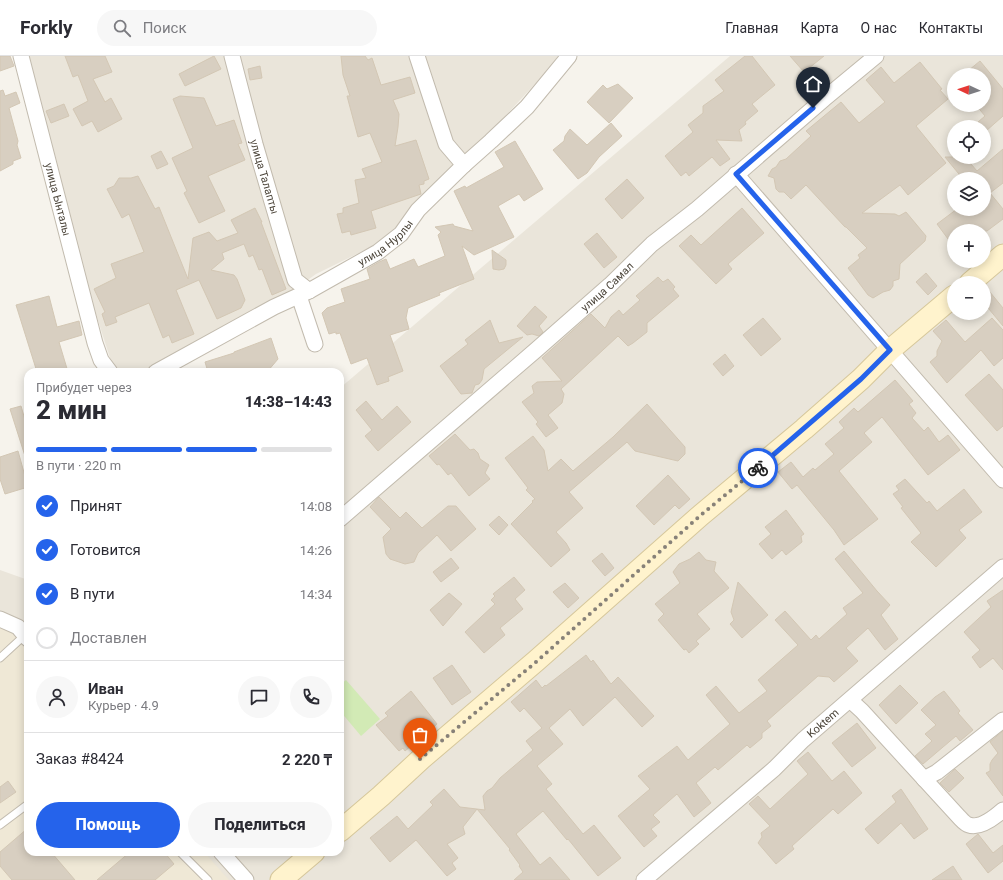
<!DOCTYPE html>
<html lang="ru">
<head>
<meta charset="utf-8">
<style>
  :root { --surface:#fff; --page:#f7f7f7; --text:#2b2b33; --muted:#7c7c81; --line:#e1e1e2; --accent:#2563eb }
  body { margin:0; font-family:Roboto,sans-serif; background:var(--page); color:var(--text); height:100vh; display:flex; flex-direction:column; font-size:15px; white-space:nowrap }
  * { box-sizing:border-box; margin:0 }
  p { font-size:13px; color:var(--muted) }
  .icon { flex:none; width:22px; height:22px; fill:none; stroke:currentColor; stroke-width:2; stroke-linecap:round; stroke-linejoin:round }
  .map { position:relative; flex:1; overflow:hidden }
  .sheet { position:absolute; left:24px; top:312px; width:320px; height:488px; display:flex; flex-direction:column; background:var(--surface); border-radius:12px; box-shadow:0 2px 10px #0003 }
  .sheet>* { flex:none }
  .needle { width:26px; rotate:274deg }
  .fabs { position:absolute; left:947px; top:12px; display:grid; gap:8px }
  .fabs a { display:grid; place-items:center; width:44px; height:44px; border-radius:50%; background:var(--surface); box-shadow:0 2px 10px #0003; font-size:20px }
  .pin { position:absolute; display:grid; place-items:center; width:34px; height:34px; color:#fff; margin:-41px -17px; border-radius:50% 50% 50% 0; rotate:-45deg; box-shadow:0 0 4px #0007 }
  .pin .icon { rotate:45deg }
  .courier { position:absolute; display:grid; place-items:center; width:40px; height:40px; margin:-20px; border:3px solid #2563eb; border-radius:50%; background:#fff; color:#222; box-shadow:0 1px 5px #0007 }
  .headline em { font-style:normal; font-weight:800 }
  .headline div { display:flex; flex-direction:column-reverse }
  .headline { display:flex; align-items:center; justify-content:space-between; height:68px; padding:0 12px }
  h1 { font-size:26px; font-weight:800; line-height:30px }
  .bar { display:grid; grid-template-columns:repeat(4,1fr); gap:6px 4px; align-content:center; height:48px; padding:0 12px }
  .bar i { height:5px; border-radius:3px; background:var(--line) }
  .bar .active { background:var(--accent) }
  .bar p { grid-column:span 4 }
  .line { display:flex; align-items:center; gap:10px; padding:0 12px; border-top:1px solid var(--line) }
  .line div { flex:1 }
  .round { display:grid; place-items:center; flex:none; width:42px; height:42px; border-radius:21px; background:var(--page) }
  ol { padding:0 12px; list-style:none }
  li { display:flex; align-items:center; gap:12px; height:44px }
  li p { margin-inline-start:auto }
  li .icon { padding:4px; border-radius:50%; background:var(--accent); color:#fff; stroke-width:4 }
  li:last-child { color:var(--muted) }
  li i { width:22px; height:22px; border:2px solid var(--line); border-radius:50% }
  .cta { display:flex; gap:8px; margin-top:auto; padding:8px 12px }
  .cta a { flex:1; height:46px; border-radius:24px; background:var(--accent); color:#fff; font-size:16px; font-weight:800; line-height:46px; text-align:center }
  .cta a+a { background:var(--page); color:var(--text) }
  header { display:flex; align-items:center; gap:24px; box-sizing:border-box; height:56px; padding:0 20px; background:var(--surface); border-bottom:1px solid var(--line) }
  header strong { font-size:19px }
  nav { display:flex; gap:22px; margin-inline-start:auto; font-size:14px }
  .search { width:280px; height:36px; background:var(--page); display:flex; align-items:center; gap:10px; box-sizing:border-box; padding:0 14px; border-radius:22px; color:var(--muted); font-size:15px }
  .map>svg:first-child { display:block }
  .residential { fill:#eae5da; fill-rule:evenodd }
  .education { fill:#efe8d6 }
  .green { fill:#d2eab5 }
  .building { fill:#d8cfc1; stroke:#d3c7b4 }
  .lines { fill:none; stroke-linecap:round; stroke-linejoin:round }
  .lane-casing { stroke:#c2bbae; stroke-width:9 }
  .street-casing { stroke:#c2bbae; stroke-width:17 }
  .secondary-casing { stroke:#d6c79b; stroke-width:23 }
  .lane { stroke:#fff; stroke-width:7 }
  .street { stroke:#fff; stroke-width:15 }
  .secondary { stroke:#fff3cd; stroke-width:21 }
  .done { stroke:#878178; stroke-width:4; stroke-dasharray:0 7.2 }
  .route { stroke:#2563eb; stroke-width:5 }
  .labels { text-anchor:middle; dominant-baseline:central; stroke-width:3; stroke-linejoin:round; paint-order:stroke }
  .street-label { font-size:11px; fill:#4b4439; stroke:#fff }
</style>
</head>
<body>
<header>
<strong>Forkly</strong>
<div class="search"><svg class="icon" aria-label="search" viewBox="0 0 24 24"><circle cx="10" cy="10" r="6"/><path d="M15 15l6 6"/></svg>Поиск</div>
<nav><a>Главная</a><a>Карта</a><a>О нас</a><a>Контакты</a></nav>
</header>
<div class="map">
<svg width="1003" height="824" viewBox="0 0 1003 824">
  <rect width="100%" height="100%" fill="#f6f3ec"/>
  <!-- residential -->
  <g class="residential">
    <polygon points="25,0 558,0 547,15 403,170 369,192 316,218 284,241 141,316 117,316 111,305 85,224"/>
    <path d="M730 0H1003V824H0V514L28 524V796H340V332ZM954 19H984V49H954ZM954 71H984V101H954ZM954 123H984V153H954ZM954 175H984V205H954ZM954 227H984V257H954Z"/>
  </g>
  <!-- education -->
  <polygon class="education" points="0,562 28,594 28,796 204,796 229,824 0,824"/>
  <!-- green -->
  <polygon class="green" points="346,624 380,663 361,680 340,655 340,629"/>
  <!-- building -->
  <g class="building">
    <polygon points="0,0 10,0 14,10 0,15"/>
    <polygon points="65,0 105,0 112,16 93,23 105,46 111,42 122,63 98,76 92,65 82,70 73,53 88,45 78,19 73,21"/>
    <polygon points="214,0 221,13 185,30 179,18"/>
    <polygon points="341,0 365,0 368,4 372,2 381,29 410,21 415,37 393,44 399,58 398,71 395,90 416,84 429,123 424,125 424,128 419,129 421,138 371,155 376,172 351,179 350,175 342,177 337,158 343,157 343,152 359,147 355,124 366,122 362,113 382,106 370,77 358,81 347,40 350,40 343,19"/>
    <polygon points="745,0 752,0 775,29 752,48 758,55 745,66 746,68 739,74 742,85 716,84 730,103 720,110 712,101 689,120 686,116 681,120 665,100 693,76 688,69 703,57 703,50 724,35 715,24"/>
    <polygon points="790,0 824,0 804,16"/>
    <polygon points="980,5 1003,33 1003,60 986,75 978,66 985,60 976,49 984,49 984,19 963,19"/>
    <polygon points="920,6 942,33 940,34 948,43 916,70 946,107 908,139 900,129 862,157 895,158 899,160 906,156 926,180 925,185 900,208 899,223 893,225 893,230 890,234 883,236 873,242 868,239 848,212 860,202 858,199 867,192 846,171 845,171 806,129 791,143 784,136 779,136 776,133 774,122 768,120 772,113 776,111 780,105 786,103 811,80 806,75 841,46 859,67 885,46 866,24 881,11 894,27"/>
    <polygon points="260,10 262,22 250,24 248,13"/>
    <polygon points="618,28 633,42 609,67 587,46 603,29 607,33"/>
    <polygon points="3,34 5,40 16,36 20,47 9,52 18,85 17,89 21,102 13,105 13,108 0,115 0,35"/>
    <polygon points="180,40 204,42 216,70 234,64 242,87 238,88 245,104 208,120 225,155 199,167 184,137 187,135 172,102 193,92 173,43"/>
    <polygon points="64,48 69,60 51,67 46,55"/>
    <polygon points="611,67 622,80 599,101 587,117 578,123 553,94 564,85 565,80 570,73 587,89"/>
    <polygon points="515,85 543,133 524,145 519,138 498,150 514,181 474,199 462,190 474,223 439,237 440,239 408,252 406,262 409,273 390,279 403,315 388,321 389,325 377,329 367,302 351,308 340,277 336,278 336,276 329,278 322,257 327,252 345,246 341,233 370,223 367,213 379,206 386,203 390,213 414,203 418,211 445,200 438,179 441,176 435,171 453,168 454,170 473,175 454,135 465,130 466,132 504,111 495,96"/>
    <polygon points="1003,93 1003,127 990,137 1003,153 1003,163 987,175 954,175 954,191 937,168 957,153 984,153 984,123 963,123 945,101 965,101 977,115"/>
    <polygon points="161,95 168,108 157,113 151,100"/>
    <polygon points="138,120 155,153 159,151 188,223 193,182 209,176 217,185 238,177 231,164 255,152 262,166 261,166 286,233 272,239 262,213 259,214 253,199 249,201 244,188 222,197 224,203 211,214 234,219 237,223 245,244 241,252 217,263 199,224 176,234 194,278 172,287 169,279 163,282 149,247 115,261 117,266 106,270 102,258 105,256 94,233 116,222 111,208 144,196 129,158 122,162 107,133 114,130 119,122 131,122"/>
    <polygon points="627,123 644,142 622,163 605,143"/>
    <polygon points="742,152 764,177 728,208 732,213 716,228 679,190 691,179 701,189"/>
    <polygon points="597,177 617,201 604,212 584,188"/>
    <polygon points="492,194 506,204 506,209 504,213 499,214 493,213"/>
    <polygon points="926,217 937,230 928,239 916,226"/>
    <polygon points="658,221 663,226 668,223 675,231 673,233 679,240 647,267 647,276 633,287 628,290 618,280 561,333 564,338 562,347 548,359 558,372 546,381 536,368 538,366 522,346 534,337 532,330 537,326 562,325 542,302 591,258 605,272 611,261 619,254 623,259 640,244 636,240"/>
    <polygon points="985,230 1003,252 1003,270 984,247 984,231"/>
    <polygon points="49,240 57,271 79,265 82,279 59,286 68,316 37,316 16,249"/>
    <polygon points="535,250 547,261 539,270 543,276 539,280 532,278 527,279 517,270"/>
    <polygon points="763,262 781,283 761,300 743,279"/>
    <polygon points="992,262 1003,274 1003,302 994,310 981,294 947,327 930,306 937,300 937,295 942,285 933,275 946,264 965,286"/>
    <polygon points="490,264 499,287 523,281 484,313 482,324 479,328 475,329 472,337 461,338 440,310 468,288 465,284"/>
    <polygon points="271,282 278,303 267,316 208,316 205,306 234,297 234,296"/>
    <polygon points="725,298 734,310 723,320 713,308"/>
    <polygon points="989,318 1003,334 1003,370 997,375 965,339"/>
    <polygon points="895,324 913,345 909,348 916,357 912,362 924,375 928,371 939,386 948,379 960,394 928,419 882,361 864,377 872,386 839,415 878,463 844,489 834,474 797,429 792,433 778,416 791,406 803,421 813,412 815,414 834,398 825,388 844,372 839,366 854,352 858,356"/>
    <polygon points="366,345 382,364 397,350 411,366 378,395 365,380 372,374 356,354"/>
    <polygon points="647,348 685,391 685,398 678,405 635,395 627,386 569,436 583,452 556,476 566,487 570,494 551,511 511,468 533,446 532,445 535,443 526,434 528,432 505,402 533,380 544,394 548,415 561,403 573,415 613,381"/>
    <polygon points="21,350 28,374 28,399 25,400 10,353"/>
    <polygon points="455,378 470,394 474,393 478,397 480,403 489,409 485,417 490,423 469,440 451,417 448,419 439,408 437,409 429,400"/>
    <polygon points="18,395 28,431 5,438 0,423 0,401"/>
    <polygon points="668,419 690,443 679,453 675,449 654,469 636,450"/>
    <polygon points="905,423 927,447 929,445 937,455 964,433 982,456 959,474 966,482 936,511 911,486 921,477 901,452 903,451 893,438 899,434 896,430"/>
    <polygon points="379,441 400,462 406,456 422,472 448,450 456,450 476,473 451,495 437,479 418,497 414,506 405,508 390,503 386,498 383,481 391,473 370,451"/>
    <polygon points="786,454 804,478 801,480 802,486 786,499 782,494 772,503 759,488 771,478 765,471"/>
    <polygon points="499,460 508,469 499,479 489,469"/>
    <polygon points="844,495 877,535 890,549 881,559 898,583 885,594 868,572 846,592 858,605 834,626 829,621 818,620 767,665 771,670 762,677 762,682 750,692 747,689 718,714 715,711 696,727 711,747 694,761 677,738 653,759 660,766 651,773 657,780 644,791 618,760 650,733 638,720 677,690 688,704 730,668 706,639 716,630 739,657 767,635 758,624 798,589 775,564 785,555 811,584 816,579 819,583 847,558 843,552 863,537 835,503"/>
    <polygon points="699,496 706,504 716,506 714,515 729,532 697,558 710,573 696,585 699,588 689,597 686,593 684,594 658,564 664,558 655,548 680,527 673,516 679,508 690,503"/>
    <polygon points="602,497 614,512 605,520 592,505"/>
    <polygon points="451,502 459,512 441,526 433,516"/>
    <polygon points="514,521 525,534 515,543 523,553 500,572 505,579 484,597 465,576 495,548 491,544 495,540 493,538"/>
    <polygon points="738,526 768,559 742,582 730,568 734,564 731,556"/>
    <polygon points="565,527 579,542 568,552 553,536"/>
    <polygon points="1003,534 1003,614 993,602 980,612 972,601 980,594 964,576 991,551 987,545"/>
    <polygon points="449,537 462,548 443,570 430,554"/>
    <polygon points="586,599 591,606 593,604 611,628 618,621 654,660 642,671 615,641 583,670 570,653 549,672 563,688 537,710 552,728 546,733 583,778 594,769 621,802 598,820 568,783 567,784 543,755 516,778 540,809 550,801 570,824 514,824 523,816 519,810 520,809 509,794 510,793 477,753 463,771 465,778 447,788 458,802 452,807 456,813 447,820 416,784 390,806 370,782 397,760 408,773 433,749 430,746 444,733 460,751 485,754 483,740 487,735 492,732 500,722 533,694 526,685 542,672 524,652 520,656 511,646 536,624 542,632 545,629 546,630"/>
    <polygon points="452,609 471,636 452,649 433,622"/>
    <polygon points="900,629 918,647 896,668 879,649"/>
    <polygon points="411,635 437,668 405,695 403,692 399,695 376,669 388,660 385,657"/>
    <polygon points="944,635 960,655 958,657 973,674 960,685 956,680 923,708 915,700 932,685 925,678 936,669 921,654 935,641"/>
    <polygon points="857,667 876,692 852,711 832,687"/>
    <polygon points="1003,675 1003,740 986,717 990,715 990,708 992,704 998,697 990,686"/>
    <polygon points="808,696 832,725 844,715 862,737 838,758 833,753 792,790 794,793 776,808 758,787 762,781 761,777 770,770 749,748 758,740 770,753 808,718 797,705"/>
    <polygon points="955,713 964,722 949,736 940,727"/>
    <polygon points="8,725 16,736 0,747 0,731"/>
    <polygon points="901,733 928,773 914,783 901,767 878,788 865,773 896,746 892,740"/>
    <polygon points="28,772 28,796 51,796 75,824 12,824 0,810 0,796"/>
    <polygon points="978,778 993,797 1003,789 1003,805 988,817 966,788"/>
    <polygon points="130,796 164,796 174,808 155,824 97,824"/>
    <polygon points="953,810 962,824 932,824"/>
  </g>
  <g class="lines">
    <!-- lane casing -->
    <g class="lane-casing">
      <g id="lane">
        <polyline points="0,602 25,579"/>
        <polyline points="0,769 28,748"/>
        <polyline points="180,796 208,824"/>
      </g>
    </g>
    <!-- street casing -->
    <g class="street-casing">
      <g id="street">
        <path id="s1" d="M21 0 95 287 101 304 110 316"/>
        <path id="s2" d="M232 0 255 88 295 224 309 235"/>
        <polyline points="417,0 446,88 464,109"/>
        <polyline points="736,118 1003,424"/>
        <polyline points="299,240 315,288"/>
        <path id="s3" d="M156 316 274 251 309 235 378 196 401 178 418 154 464 109 491 85 527 51 569 0"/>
        <path id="s4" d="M340 463 536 294 610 229 652 188 697 153 824 43 876 0"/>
        <polyline points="0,563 18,571 28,583"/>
        <path d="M850 644 862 655 959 761C962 764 965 768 969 769 980 773 995 761 1003 754"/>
        <polyline points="924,723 937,716 1003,664"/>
        <polyline points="221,796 246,824"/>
        <path id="s5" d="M644 824 774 713 803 684 1003 511"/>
      </g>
    </g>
    <!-- secondary casing -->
    <g class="secondary-casing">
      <g id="secondary">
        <polyline points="970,227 1003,199"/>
        <polyline points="340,775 381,740 421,703 536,605 701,459 804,373 861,323 890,294 954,240"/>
        <polyline points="281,824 314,796"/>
      </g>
    </g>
    <!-- lane -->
    <use href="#lane" class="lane"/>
    <!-- street -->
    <use href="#street" class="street"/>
    <!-- secondary -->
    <use href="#secondary" class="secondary"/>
  </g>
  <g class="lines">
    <!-- done -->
    <polyline class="done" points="420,703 536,606 701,459 758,412"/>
    <!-- route -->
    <polyline class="route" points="758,412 861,323 890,294 736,118 813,52"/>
  </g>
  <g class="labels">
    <!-- street labels -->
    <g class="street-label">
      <text stroke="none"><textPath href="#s2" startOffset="125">улица Талапты</textPath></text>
      <text stroke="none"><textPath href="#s1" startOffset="148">улица Ынталы</textPath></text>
      <text stroke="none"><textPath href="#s3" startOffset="264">улица Нурлы</textPath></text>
      <text stroke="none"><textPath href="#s4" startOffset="354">улица Самал</textPath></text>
      <text stroke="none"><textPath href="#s5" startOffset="238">Koktem</textPath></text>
    </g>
  </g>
</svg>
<div class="fabs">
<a><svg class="needle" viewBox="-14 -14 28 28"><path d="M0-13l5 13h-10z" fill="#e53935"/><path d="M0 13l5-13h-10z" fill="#7c7c81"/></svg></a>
<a><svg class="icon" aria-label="locate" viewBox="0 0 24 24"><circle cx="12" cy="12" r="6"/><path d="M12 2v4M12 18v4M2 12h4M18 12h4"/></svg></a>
<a><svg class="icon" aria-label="layers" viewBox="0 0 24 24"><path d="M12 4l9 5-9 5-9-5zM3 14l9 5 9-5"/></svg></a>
<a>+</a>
<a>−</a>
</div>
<div class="pin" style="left:420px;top:703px;background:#ea580c"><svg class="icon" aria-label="bag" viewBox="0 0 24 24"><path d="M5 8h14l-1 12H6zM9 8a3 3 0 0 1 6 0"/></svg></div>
<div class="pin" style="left:813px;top:52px;background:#1f2937"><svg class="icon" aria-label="home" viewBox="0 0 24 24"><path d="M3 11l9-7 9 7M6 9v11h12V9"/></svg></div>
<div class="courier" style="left:758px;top:412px"><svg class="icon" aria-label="bike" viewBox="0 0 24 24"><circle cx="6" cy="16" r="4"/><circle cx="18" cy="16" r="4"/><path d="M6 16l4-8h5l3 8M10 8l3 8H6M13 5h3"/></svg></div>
<section class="sheet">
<div class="headline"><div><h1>2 мин</h1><p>Прибудет через</p></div><em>14:38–14:43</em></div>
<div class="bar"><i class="active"></i><i class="active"></i><i class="active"></i><i></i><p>В пути · 220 m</p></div>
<ol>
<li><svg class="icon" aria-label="check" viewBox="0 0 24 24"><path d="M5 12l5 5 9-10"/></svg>Принят<p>14:08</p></li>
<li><svg class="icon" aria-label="check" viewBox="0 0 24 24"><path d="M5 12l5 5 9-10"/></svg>Готовится<p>14:26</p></li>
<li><svg class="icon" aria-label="check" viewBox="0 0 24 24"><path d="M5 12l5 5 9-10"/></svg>В пути<p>14:34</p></li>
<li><i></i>Доставлен</li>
</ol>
<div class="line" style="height:72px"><a class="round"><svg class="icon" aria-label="person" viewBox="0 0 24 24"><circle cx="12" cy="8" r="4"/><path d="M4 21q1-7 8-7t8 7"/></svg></a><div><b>Иван</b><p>Курьер · 4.9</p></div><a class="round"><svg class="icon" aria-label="chat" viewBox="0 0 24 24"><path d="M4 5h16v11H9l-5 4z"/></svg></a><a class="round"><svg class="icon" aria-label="phone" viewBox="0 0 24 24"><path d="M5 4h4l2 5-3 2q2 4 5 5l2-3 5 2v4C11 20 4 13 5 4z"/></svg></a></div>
<div class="line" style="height:52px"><div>Заказ #8424</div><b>2 220 ₸</b></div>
<div class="cta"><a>Помощь</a><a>Поделиться</a></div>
</section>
</div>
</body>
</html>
